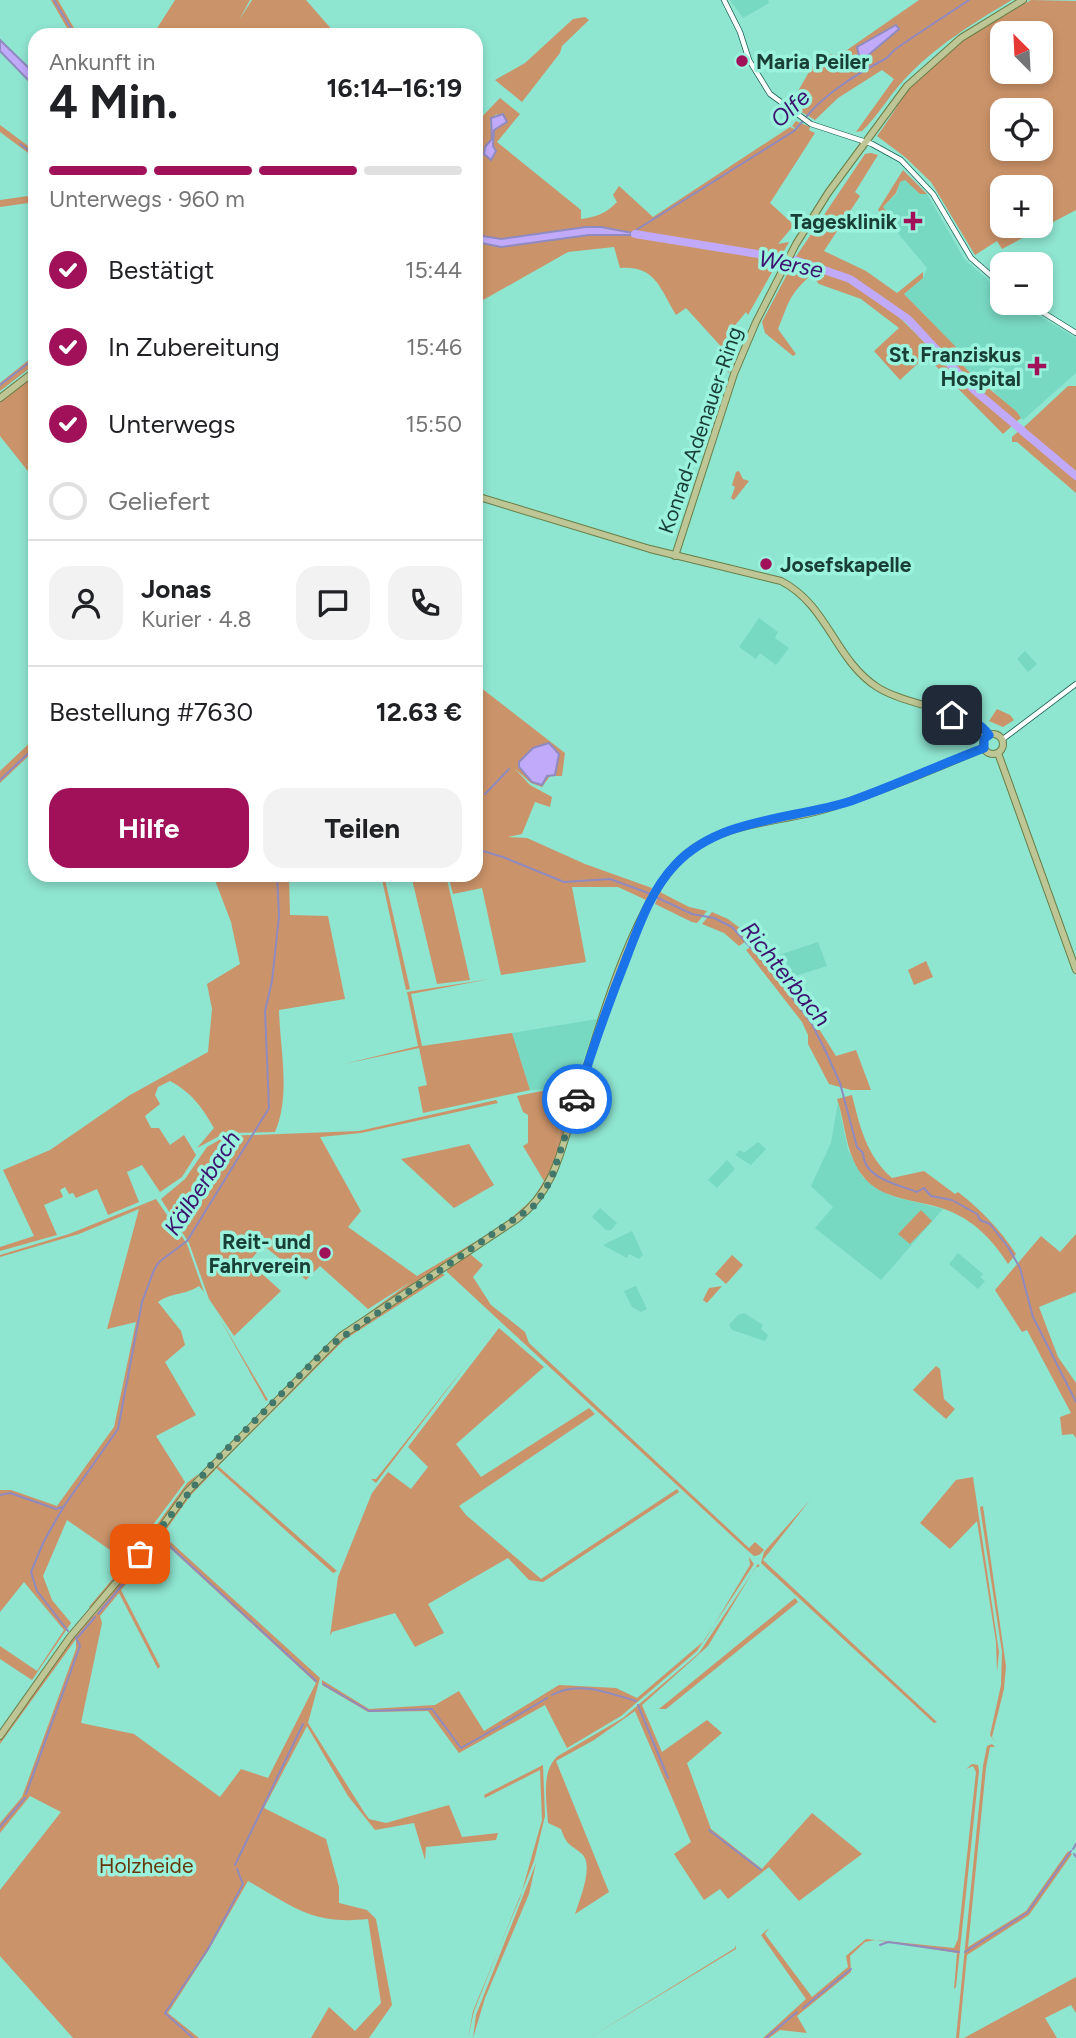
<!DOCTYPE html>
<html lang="de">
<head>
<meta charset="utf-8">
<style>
  :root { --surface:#fff; --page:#f2f2f2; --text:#202124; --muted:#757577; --line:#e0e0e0; --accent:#a0115a }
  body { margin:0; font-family:Figtree,sans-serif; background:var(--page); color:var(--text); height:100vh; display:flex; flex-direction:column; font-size:26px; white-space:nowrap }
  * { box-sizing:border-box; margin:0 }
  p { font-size:23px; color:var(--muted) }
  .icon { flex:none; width:38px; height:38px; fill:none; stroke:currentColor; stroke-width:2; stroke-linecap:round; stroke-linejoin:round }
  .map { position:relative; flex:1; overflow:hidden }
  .drawer { position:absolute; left:28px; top:28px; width:455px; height:854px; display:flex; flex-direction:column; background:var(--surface); border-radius:21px; box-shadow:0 4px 10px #0003 }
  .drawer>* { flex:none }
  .needle { width:46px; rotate:336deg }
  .tools { position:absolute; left:990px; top:21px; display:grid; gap:14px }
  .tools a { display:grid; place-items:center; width:63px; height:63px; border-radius:14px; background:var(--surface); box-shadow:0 4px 10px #0003; font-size:35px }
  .pin { position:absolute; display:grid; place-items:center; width:60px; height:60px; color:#fff; margin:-30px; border-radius:14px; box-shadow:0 4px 10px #0006 }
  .courier { position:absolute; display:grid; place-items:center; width:70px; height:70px; margin:-35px; border:5px solid #1a73e8; border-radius:50%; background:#fff; color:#222; box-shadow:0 2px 9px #0007 }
  .summary em { font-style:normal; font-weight:700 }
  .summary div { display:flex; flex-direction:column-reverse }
  .summary { display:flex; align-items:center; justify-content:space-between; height:119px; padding:0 21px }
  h1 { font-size:46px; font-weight:700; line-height:52px }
  .bar { display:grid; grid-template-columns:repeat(4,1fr); gap:10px 7px; align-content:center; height:84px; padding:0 21px }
  .bar i { height:9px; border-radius:5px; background:var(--line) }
  .bar .on { background:var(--accent) }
  .bar p { grid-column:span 4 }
  .line { display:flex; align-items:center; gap:18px; padding:0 21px; border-top:2px solid var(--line) }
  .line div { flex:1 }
  .round { display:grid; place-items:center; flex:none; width:74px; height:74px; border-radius:21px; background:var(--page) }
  ol { padding:0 21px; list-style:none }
  li { display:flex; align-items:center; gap:21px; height:77px }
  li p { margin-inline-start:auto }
  li .icon { padding:7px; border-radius:50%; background:var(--accent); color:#fff; stroke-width:4 }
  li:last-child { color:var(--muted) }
  li i { width:38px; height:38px; border:4px solid var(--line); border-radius:50% }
  .cta { display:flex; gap:14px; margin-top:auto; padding:14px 21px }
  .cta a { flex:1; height:80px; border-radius:21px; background:var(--accent); color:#fff; font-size:28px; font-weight:700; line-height:80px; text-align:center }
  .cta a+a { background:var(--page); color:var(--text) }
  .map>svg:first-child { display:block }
  .built { fill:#78d9c2 }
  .green { fill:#cb9369; fill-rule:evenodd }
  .water { fill:#c2aafa; stroke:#8f8abf; stroke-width:2 }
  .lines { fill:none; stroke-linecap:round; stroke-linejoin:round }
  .stream { stroke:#8f8abf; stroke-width:2 }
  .river { stroke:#c2aafa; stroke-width:8 }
  .minor-casing { stroke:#1b6153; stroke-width:6 }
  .major-casing { stroke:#687e46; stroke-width:8 }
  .minor { stroke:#fff; stroke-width:4.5 }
  .major { stroke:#bec695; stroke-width:6 }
  .done { stroke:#42786c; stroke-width:7; stroke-dasharray:0 12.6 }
  .route { stroke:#1a73e8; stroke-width:9 }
  .poi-dot { fill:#a0115a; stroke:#9bf2dd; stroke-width:2.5 }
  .labels { text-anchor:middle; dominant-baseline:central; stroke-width:7; stroke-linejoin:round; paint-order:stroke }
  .poi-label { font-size:21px; font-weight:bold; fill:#193e36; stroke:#9bf2dd; text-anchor:end }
  .street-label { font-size:21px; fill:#193e36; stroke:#9bf2dd }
  .park-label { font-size:21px; fill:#66370a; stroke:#9bf2dd }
  .water-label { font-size:23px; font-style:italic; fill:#3c136e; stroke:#9bf2dd }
</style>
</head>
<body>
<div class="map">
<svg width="1076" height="2038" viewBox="0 0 1076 2038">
  <rect width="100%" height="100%" fill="#8ee5d0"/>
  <!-- built -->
  <g class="built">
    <polygon points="730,0 768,0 769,3 743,18"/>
    <polygon points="905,179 920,194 927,194 965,260 1003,293 1003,303 1018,303 1076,338 1076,373 1023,420 980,378 968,371 954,354 956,347 904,294 923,278 927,268 886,219 883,207 897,193 899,182"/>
    <polygon points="759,618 778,632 775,638 789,648 776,665 760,653 756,659 739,647"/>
    <polygon points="1025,651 1037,664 1028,672 1017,659"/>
    <polygon points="818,942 827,966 792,977 779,955"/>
    <polygon points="597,1019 578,1077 562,1088 530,1090 512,1033"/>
    <polygon points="838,1102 848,1150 863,1178 891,1196 943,1209 881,1280 815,1228 833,1207 811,1186 831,1143"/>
    <polygon points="758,1142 766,1149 751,1165 735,1155 740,1150 744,1153"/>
    <polygon points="727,1160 735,1169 717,1188 708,1180"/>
    <polygon points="600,1208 617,1223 611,1230 606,1230 592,1217"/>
    <polygon points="632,1231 643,1255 639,1259 629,1254 627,1258 603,1245"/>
    <polygon points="958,1253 983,1274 980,1277 985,1281 978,1289 949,1264"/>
    <polygon points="636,1286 647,1309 641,1312 632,1307 624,1291"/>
    <polygon points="744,1313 763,1325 761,1329 768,1335 765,1341 732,1330 729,1325 738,1315"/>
  </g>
  <!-- green -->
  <g class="green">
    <polygon points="51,0 58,0 78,35 71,35"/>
    <polygon points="175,0 250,0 239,20 252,0 306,0 334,32 332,35 154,33"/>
    <path d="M919 0H1012C973 23 934 47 903 81 888 97 878 116 862 131L856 132 894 79 882 70 838 98 815 120 790 105 820 53 835 55 847 50ZM895 25 891 34 870 53 868 41Z"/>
    <path d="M1031 0 1076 1V210L1002 249 997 241 975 255 931 182 905 157 877 136C887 123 895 109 904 96 936 53 985 26 1031 0ZM1003 33H1041V72H1003ZM1003 110H1041V149H1003ZM1003 187H1041V226H1003Z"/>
    <polygon points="585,17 589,20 562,46 560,53 522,102 495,80 525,63 573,19"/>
    <path d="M500 98 520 114 497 142 581 210V219C596 217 607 213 617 202L613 195 619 186 653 217 790 127 799 131 792 126 796 121 810 127 809 130 815 133 770 203 794 225 778 244 789 242 748 315 746 312 727 335 726 352 686 308 676 315C660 288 655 265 620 268L614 247 568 252 476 304V242L501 247 589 235H641L601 227 501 239 476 235V123ZM496 114 507 122 494 130 491 160 484 155 485 147 492 139 490 121Z"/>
    <polygon points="0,125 35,151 35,158 0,132"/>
    <polygon points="871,153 878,155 855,192 860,196 824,251 866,271 897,293 923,272 923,278 904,294 956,347 954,355 968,371 1017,412 1021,418 1016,422 975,389 910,318 880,295 830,268 795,258 865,154"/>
    <polygon points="903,170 927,194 920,194 905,180 900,182 896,193 883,207 888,214 886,219 878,210"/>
    <polygon points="35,195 35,202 0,207 0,200"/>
    <path d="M793 263C873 279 903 321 957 376 974 393 994 409 1012 426L1003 434 926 356 900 380 874 351 899 328 861 299 819 284 811 275C787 297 789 303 778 329L796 354 793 356 765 333 762 322Z"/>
    <polygon points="739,332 742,339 729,373 722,365 735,349 736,334"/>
    <polygon points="35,355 35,364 0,391 0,383"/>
    <polygon points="35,374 35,480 0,436 0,402"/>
    <polygon points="1068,386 1076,386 1076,473 1023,428"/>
    <polygon points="1019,431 1076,480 1076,493 1017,442 1012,442 1012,437"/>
    <polygon points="739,471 743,479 749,481 734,500 731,498 735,487 732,485 736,472"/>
    <path d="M476 684 565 753 562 776H550L542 787 531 783 514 768 530 785 552 797 550 807 535 802 522 834 508 837 527 838 585 864 652 888 646 900 618 887H572L586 962 501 975 482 888 453 894 448 875H476ZM538 746 559 754 555 775H547L533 748Z"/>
    <polygon points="997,709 1010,715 1014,720 1003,727 989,721"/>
    <polygon points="35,738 35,750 0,783 0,771"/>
    <path d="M213 875H289L290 915 328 916 345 999 279 1010C280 1050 291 1095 275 1132L225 1133 197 1148 214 1128C202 1107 192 1093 170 1081L158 1087 155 1095 160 1104 145 1116 151 1128H159L170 1145 184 1135 196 1155 182 1177 160 1192 142 1165 127 1172 139 1202 108 1215 97 1189 76 1198 73 1193 69 1194 65 1187 60 1190 63 1197 44 1205 57 1235 0 1251V1247L34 1236 3 1170 50 1150 130 1095 208 1052 212 1009 207 984 240 964 231 922Z"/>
    <polygon points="381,875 384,875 410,989 406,990"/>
    <polygon points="411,875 446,875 470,980 437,984"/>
    <polygon points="660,892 689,907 707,911 697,923 692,922 655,904"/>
    <polygon points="712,912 728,919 752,937 739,946 724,933 702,924"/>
    <polygon points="757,943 783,972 836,1056 856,1050 871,1090 851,1090 829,1084 808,1044 808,1035 802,1022 746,950"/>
    <polygon points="926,961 933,977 914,985 908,970"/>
    <polygon points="490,979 411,994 422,1046 512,1033 530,1090 423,1113 418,1087 427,1085 419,1048 344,1064 418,1046 407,992"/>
    <path d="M542 1091 559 1092 568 1099 555 1148 567 1105 570 1101 572 1103C556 1160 554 1190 502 1226L533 1199 544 1181 523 1146 528 1143V1115L523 1112 517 1096Z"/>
    <path d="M852 1095C860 1127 866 1155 892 1178L924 1171 955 1194 958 1192C981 1210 1000 1229 1016 1254L1008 1264C992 1239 973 1219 944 1209 917 1199 881 1201 862 1175 845 1152 846 1125 837 1099Z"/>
    <polygon points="496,1100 498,1103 361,1133 320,1137 361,1211 348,1227 417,1276 497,1229 364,1316 412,1281 368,1309 320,1266 306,1280 263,1245 249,1262 281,1291 234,1336 209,1299 189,1243 161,1199 185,1179 207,1147 226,1136 359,1131"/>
    <polygon points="469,1144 494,1185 454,1208 401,1159"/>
    <path d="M156 1199 187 1244 204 1292 199 1286C183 1296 172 1292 158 1302L181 1331 185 1345 165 1362 196 1415 156 1436 185 1482 126 1561 67 1520 43 1576 52 1600 71 1623 32 1680 0 1659V1646L37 1671 64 1630 24 1582 0 1612V1490H11L57 1506 114 1427 136 1322 107 1329 139 1209 79 1234 0 1257V1255L69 1234Z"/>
    <polygon points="921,1210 932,1221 910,1244 898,1234"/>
    <polygon points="1076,1234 1076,1292 1039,1307 1058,1357 1076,1383 1076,1438 1073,1434 1062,1435 1060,1417 1071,1413 1027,1330 1022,1332 995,1290 1041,1236 1060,1252"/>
    <polygon points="469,1253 483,1265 473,1277 491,1305 525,1332 529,1343 749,1548 755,1542 764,1550 759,1555 754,1556 747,1550 447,1272 447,1268"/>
    <polygon points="732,1255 743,1265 726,1284 715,1274"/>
    <polygon points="440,1273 445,1275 344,1340 218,1466 337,1571 333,1573 215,1467 342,1337"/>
    <polygon points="722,1286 707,1303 703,1300 709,1288"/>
    <polygon points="219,1317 268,1400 266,1401"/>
    <polygon points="499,1328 544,1367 456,1444 481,1477 589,1408 595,1414 459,1506 466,1515 541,1579 677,1489 679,1492 543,1582 529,1580 508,1558 428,1604 444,1633 415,1647 395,1613 332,1632 330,1636 338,1577 372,1493 388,1472 411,1489 428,1467 408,1447"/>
    <polygon points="466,1365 376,1483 371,1479 376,1479"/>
    <polygon points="936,1366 940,1369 944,1399 955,1409 946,1419 913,1390"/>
    <path d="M213 1468 215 1470 190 1496 164 1533 165 1537 320 1678 308 1723 364 1812 369 1819 386 1823 449 1805 462 1837 498 1833 496 1840 426 1847 425 1860 414 1823 375 1830 348 1796 307 1726 264 1808 326 1839 339 1887V1903L367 1910 376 1919 392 2005 369 2038H311L329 2007 355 2031 381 2003 368 1919C313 1925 294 1907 248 1881L208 1951 168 2013 199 2038H73L0 1956V1890L61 1812 30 1796 0 1833V1823L22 1797 76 1649V1639L0 1744V1740L70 1640 96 1613 155 1540 160 1543 121 1590 160 1666 158 1669 119 1593 100 1616 102 1623 81 1723 134 1734 220 1797 241 1769 268 1778 316 1683 158 1537 188 1492Z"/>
    <polygon points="198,1474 151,1538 91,1608 89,1607 147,1538 187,1483"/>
    <polygon points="973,1477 999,1652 997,1672 996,1642 977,1521 950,1549 920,1523 956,1480"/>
    <polygon points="810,1500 763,1560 937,1722 934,1723 761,1563 764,1552"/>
    <polygon points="983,1506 1006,1666 1004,1689 992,1737 996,1743 990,1735 1001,1685 1002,1652 980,1507"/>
    <polygon points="749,1557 754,1564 697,1651 621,1716 567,1748 545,1705 459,1753 428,1711 368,1712 322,1685 322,1680 369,1709 435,1705 459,1691 484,1731 559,1685 616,1688 637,1698 705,1640 750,1565"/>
    <path d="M758 1564 760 1566 755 1568 708 1646 642 1705 662 1752 707 1720 722 1733 687 1763 711 1829 762 1869 812 1813 862 1854 799 1901 769 1867 728 1899 720 1889 704 1900 674 1854 691 1842 635 1711 594 1740 556 1761 609 1892 575 1914C580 1899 594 1865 582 1854 569 1843 567 1846 561 1829L548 1823C547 1803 540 1771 558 1756L623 1718 699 1653Z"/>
    <polygon points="795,1598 798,1602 666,1709 659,1709"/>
    <polygon points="992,1744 995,1747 990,1747 986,1768 968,1947 1026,1911 1068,1851 1072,1854 1029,1915 967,1955 959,2038 956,2038 983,1766 987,1746"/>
    <polygon points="972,1764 978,1765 979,1771 956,1987 954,1989 957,1953 875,1940 865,1942 850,1956 851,1972 797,2016 807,2033 780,2030 769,2038 763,2038 806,1999 761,1935 769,1928 765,1934 812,1997 848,1967 846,1956 866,1939 954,1948 958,1939 976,1772 973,1766 966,1769"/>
    <polygon points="543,1765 545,1816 534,1861 474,2011 468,2038 473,2011 520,1898 542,1820 540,1770 485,1798 484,1795"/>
    <polygon points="536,1863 529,1894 485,1998 473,2038 476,2015"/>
    <polygon points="736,1945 736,1949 589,2038 735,1948"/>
    <polygon points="1076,1977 1076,2013 1071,2005 1045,2018 1057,2038 964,2038"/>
  </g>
  <!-- water -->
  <g class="water">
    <polygon points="896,25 899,29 866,57 859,56 857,47"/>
    <polygon points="0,40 35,74 35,87 0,51"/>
    <polygon points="503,114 507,122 494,130 493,146 496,151 491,160 484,154 485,147 492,139 491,118"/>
    <polygon points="586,227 601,227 643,235 589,235 501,247 476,242 476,235 501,239"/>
    <polygon points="549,743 559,754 555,775 547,776 542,785 532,782 519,767 519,762 533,748"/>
  </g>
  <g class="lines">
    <!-- stream -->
    <g class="stream">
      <polyline points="54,0 75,35"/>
      <path d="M806 117C827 92 857 74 885 59 889 57 892 51 897 48 920 32 945 16 969 0"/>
      <polyline points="20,144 35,155"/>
      <polyline points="633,232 794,131 803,121"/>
      <polyline points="0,385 35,358"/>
      <polyline points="0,780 35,747"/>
      <polyline points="485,794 509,769"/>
      <polyline points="476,800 478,799"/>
      <polyline points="476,849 503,857 564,882 610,879 651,894"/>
      <path d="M656 897 692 914 714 918 732 927 772 971 812 1024 826 1052 840 1083 857 1147 863 1153C864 1179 897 1184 917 1192L924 1188 931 1196 952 1200 977 1214 980 1220 990 1224 1008 1247 1020 1268 1033 1317 1076 1402"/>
      <polyline points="0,1495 10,1493 56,1509 62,1507"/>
      <polyline points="160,1540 163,1540 316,1681"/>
      <polyline points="98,1614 157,1543"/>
      <polyline points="68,1631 37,1591 31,1572 44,1541 64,1506 118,1429 142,1302 154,1270 159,1262 187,1241 269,1108 265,1011 272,981 279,916 277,875"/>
      <polyline points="78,1637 95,1617"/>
      <polyline points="323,1684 369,1711 432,1709 461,1748 500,1726"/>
      <path d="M552 1695C578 1680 609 1693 636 1701"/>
      <polyline points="638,1705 668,1778"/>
      <polyline points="503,1724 547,1698"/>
      <polyline points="26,1794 80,1646 75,1636"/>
      <polyline points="0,1827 25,1798"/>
      <polyline points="709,1830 761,1870"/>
      <polyline points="1073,1849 1076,1844"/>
      <polyline points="1074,1854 1076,1857"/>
      <polyline points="235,1865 303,1724"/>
      <polyline points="880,1945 888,1942 959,1952"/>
      <polyline points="965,1952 1027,1913 1071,1851"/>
      <polyline points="803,2008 851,1969"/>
      <polyline points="193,2038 165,2013 208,1949 243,1884 237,1869"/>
      <polyline points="766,2038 797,2012"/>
    </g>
    <!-- river -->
    <polyline class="river" points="635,234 795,260 850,279 908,319 974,390 1076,476"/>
    <!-- minor casing -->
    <g class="minor-casing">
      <g id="minor">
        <polyline points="724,0 740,32 749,60 770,94 811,124 872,144 901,160 933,194 971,258 1003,286"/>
        <polyline points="1028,303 1076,333"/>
        <polyline points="1003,739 1076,684"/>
      </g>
    </g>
    <!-- major casing -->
    <g class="major-casing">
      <g id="major">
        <polyline points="0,398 35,371"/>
        <path d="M476 496 650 549 781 581C828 605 835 660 877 687 906 706 972 711 989 735"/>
        <polyline points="675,556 734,374 756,322 796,244 828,193 907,86 961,38 1023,0"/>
        <circle cx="993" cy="744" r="10"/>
        <polyline points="998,753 1076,970"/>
        <path d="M0 1736 70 1637 154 1538 187 1492 341 1336 517 1219C554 1191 561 1151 574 1109 594 1042 633 898 686 854 727 821 778 823 826 809 880 792 932 770 984 748"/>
      </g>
    </g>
    <!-- minor -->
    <use href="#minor" class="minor"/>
    <!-- major -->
    <use href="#major" class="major"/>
  </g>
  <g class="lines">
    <!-- done -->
    <polyline class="done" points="140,1554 211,1465 328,1347 535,1205 551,1180 577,1099"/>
    <!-- route -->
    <path class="route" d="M577 1099C592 1049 609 1002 628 954 640 923 652 889 675 865 720 817 792 820 851 801 896 785 939 765 984 748V739L989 735C979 721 968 719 952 715"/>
  </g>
  <!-- markers -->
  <g class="poi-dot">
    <circle cx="742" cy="61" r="7"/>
    <path d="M909.5 210.5h7v7h7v7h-7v7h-7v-7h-7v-7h7z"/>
    <path d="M1033.5 355.5h7v7h7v7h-7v7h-7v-7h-7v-7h7z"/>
    <circle cx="766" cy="564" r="7"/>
    <circle cx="325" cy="1253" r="7"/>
  </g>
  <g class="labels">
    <!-- poi labels -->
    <g class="poi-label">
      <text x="756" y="61" text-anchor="start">Maria Peiler</text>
      <text x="897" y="221">Tagesklinik</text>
      <text x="1021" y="354">St. Franziskus<tspan x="1021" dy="24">Hospital</tspan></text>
      <text x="780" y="564" text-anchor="start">Josefskapelle</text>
      <text x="311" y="1241">Reit- und<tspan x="311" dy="24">Fahrverein</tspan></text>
    </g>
    <!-- street labels -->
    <g class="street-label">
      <text transform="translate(700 430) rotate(-71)">Konrad-Adenauer-Ring</text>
    </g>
    <!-- park labels -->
    <g class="park-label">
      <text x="146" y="1865">Holzheide</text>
    </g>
    <!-- water labels -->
    <g class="water-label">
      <text transform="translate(790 108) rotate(-43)">Olfe</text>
      <text transform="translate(791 264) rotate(11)">Werse</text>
      <text transform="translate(786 974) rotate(51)">Richterbach</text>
      <text transform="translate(202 1183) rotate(-57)">Kälberbach</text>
    </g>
  </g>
</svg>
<div class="tools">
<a><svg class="needle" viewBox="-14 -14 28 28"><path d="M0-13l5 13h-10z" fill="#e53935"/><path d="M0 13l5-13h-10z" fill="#757577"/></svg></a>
<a><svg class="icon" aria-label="locate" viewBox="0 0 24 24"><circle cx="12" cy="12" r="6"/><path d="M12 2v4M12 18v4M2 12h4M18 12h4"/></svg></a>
<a>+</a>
<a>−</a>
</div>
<div class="pin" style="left:140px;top:1554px;background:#ea580c"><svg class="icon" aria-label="bag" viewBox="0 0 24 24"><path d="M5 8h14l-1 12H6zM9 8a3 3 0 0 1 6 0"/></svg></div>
<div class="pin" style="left:952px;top:715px;background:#1f2937"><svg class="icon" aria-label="home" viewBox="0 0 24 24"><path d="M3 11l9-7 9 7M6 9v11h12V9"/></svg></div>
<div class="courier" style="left:577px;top:1099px"><svg class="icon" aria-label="car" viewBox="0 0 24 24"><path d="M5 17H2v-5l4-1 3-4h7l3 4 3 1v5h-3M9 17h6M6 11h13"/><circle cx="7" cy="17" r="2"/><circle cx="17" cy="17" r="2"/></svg></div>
<section class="drawer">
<div class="summary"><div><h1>4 Min.</h1><p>Ankunft in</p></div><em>16:14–16:19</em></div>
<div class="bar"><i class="on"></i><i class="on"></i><i class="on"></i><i></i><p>Unterwegs · 960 m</p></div>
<ol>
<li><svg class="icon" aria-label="check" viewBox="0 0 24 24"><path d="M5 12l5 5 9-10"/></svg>Bestätigt<p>15:44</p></li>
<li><svg class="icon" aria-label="check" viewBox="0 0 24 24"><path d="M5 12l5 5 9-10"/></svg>In Zubereitung<p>15:46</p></li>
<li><svg class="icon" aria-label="check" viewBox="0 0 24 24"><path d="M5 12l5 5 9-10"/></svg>Unterwegs<p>15:50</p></li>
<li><i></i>Geliefert</li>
</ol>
<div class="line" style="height:126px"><a class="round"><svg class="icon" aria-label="person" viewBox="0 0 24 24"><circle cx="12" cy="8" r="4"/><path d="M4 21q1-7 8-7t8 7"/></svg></a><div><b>Jonas</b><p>Kurier · 4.8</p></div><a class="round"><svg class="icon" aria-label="chat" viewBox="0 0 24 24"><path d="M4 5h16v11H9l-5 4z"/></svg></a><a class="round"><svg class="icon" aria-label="phone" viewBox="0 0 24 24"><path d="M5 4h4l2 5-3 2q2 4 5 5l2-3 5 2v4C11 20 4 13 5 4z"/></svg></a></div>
<div class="line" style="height:91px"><div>Bestellung #7630</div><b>12.63 €</b></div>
<div class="cta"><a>Hilfe</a><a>Teilen</a></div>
</section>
</div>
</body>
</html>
